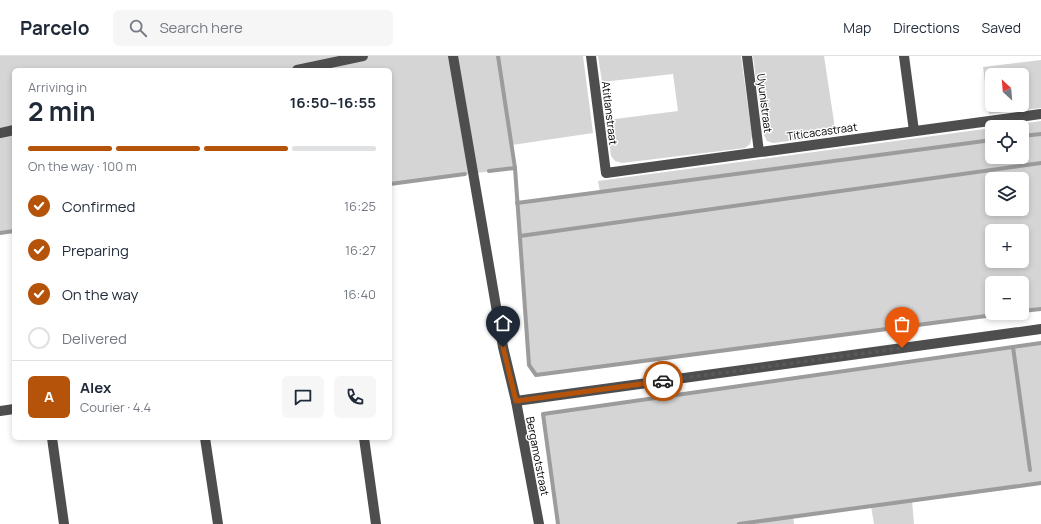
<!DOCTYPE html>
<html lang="en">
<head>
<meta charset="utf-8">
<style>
  :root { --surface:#fff; --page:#f6f6f7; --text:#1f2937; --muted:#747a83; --line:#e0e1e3; --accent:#b45309 }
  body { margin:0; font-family:Manrope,sans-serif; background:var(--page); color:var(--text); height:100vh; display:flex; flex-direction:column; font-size:15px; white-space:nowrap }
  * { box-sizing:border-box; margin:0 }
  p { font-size:13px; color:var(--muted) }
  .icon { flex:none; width:22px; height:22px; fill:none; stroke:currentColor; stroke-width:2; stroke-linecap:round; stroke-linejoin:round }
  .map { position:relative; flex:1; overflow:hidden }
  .drawer { position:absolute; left:12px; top:12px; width:380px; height:372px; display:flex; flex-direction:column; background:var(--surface); border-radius:6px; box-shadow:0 2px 6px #0003 }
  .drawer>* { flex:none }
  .needle { width:26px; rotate:334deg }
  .buttons { position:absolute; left:985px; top:12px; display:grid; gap:8px }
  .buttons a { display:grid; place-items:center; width:44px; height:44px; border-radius:6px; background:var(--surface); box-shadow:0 2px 6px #0003; font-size:20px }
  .pin { position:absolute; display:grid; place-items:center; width:34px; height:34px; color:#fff; margin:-41px -17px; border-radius:50% 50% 50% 0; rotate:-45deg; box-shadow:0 0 4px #0007 }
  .pin .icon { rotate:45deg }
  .courier { position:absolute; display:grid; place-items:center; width:40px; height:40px; margin:-20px; border:3px solid #b45309; border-radius:50%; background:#fff; color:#222; box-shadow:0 1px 5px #0007 }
  .summary em { font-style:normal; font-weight:700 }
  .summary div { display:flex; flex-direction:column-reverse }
  .summary { display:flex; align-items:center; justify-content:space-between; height:68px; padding:0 16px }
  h1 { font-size:26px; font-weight:700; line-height:30px }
  .bar { display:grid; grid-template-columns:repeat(4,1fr); gap:6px 4px; align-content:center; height:48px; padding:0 16px }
  .bar i { height:5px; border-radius:3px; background:var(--line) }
  .bar .on { background:var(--accent) }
  .bar p { grid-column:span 4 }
  .line { display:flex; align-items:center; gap:10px; padding:0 16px; border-top:1px solid var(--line) }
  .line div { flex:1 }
  .round { display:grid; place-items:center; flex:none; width:42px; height:42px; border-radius:6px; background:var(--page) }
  ol { padding:0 16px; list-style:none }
  li { display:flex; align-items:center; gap:12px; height:44px }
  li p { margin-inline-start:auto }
  li .icon { padding:4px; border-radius:50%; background:var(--accent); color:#fff; stroke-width:4 }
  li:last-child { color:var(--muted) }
  li i { width:22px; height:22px; border:2px solid var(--line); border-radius:50% }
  header { display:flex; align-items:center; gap:24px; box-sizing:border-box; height:56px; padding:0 20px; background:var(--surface); border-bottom:1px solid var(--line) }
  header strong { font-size:19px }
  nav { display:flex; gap:22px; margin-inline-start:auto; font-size:14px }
  .search { width:280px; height:36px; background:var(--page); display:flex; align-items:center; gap:10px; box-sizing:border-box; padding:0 14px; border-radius:6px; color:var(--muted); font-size:15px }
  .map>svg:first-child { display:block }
  .green { fill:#d5d5d5; fill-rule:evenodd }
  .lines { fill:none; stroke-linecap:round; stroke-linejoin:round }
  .stream { stroke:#9c9c9c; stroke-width:4 }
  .minor { stroke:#4e4e4e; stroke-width:10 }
  .done { stroke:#595959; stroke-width:4; stroke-dasharray:0 7.2 }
  .route { stroke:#b45309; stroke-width:5 }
  .labels { text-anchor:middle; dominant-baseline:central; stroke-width:3; stroke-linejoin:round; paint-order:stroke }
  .street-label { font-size:11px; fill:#000; stroke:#fff }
</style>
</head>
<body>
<header>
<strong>Parcelo</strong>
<div class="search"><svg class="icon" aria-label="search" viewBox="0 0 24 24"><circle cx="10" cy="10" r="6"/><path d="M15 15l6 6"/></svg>Search here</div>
<nav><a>Map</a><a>Directions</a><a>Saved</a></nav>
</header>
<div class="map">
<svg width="1041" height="468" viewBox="0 0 1041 468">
  <rect width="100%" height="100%" fill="#fff"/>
  <!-- green -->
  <g class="green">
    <polygon points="0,0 583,0 593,77 512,89 515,112 390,128 390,14 14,14 14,175 0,177"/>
    <polygon points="598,0 741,0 752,80 750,88 745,92 622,107 615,105 611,100 607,64 678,55 673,18 602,26"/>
    <polygon points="753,0 824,0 836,79 773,87 767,85 763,77"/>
    <path d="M1041 4V52L989 58 983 11ZM992 19H1022V49H992Z"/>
    <path d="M1041 65V253L1022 255V227H992V257H1009L536 319 529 309 517 147 600 136 598 125 992 72V101H1022V71H998ZM992 123H1022V153H992ZM992 175H1022V205H992Z"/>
    <polygon points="1041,287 1041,427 912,444 914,468 874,468 871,450 793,461 794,468 558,468 543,358"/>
  </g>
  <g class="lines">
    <!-- stream -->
    <g class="stream">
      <polyline points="498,0 515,112 529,309 536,319 1009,257"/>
      <polyline points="1022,80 1041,78"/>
      <polyline points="489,115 515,112"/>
      <polyline points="390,128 465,118"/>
      <polyline points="517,147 992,84"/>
      <polyline points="0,177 14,175"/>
      <polyline points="520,180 1041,107"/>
      <polyline points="1022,255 1041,253"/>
      <polyline points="1013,291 1030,414"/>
      <polyline points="558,468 543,358 1041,287"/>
      <polyline points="739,468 1041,427"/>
    </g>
    <!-- minor -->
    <g class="minor">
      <polyline points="453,0 503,291 516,345 539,468"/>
      <polyline points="591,0 606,117 1041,58"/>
      <polyline points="747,0 759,96"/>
      <polyline points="904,0 914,75"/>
      <polyline points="297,14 363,0"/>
      <polyline points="0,77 14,74"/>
      <polyline points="516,345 1041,273"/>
      <polyline points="0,355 14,353"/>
      <polyline points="52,382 64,468"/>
      <polyline points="205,382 218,468"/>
      <polyline points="364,382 376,468"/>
    </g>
  </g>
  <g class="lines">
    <!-- done -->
    <polyline class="done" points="663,325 902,292"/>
    <!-- route -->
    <polyline class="route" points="503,291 516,345 663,325"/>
  </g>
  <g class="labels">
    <!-- street labels -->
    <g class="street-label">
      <text transform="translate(765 47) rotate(83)">Uyunistraat</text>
      <text transform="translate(610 57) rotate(83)">Atitlanstraat</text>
      <text transform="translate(822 75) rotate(-8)">Titicacastraat</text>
      <text transform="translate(538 400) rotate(79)">Bergamotstraat</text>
    </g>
  </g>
</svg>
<div class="buttons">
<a><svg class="needle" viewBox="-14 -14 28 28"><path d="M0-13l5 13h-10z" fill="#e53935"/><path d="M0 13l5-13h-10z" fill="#747a83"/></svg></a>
<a><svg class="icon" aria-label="locate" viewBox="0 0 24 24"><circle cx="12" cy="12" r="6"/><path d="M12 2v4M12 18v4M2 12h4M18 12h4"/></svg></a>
<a><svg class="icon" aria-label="layers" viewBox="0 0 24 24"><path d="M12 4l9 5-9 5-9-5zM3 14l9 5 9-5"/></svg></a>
<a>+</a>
<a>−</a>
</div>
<div class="pin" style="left:902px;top:292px;background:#ea580c"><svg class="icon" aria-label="bag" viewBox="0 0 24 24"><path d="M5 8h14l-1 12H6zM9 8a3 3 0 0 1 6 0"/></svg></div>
<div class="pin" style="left:503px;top:291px;background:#1f2937"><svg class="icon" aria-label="home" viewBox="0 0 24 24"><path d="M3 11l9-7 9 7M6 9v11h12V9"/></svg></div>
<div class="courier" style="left:663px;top:325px"><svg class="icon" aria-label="car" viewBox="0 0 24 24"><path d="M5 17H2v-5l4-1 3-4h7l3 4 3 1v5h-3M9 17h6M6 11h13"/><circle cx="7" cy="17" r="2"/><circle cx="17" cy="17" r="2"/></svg></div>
<section class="drawer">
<div class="summary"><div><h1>2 min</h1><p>Arriving in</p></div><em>16:50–16:55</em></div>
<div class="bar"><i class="on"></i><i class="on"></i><i class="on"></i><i></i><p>On the way · 100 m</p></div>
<ol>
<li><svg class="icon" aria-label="check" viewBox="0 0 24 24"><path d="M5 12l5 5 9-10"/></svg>Confirmed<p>16:25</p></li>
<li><svg class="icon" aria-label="check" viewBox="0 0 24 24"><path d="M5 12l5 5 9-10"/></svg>Preparing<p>16:27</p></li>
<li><svg class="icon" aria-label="check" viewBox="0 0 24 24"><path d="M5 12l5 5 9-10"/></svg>On the way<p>16:40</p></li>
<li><i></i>Delivered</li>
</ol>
<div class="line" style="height:72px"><b class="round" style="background:var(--accent);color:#fff">A</b><div><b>Alex</b><p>Courier · 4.4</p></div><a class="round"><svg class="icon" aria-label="chat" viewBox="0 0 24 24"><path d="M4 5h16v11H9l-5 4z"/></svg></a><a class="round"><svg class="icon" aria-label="phone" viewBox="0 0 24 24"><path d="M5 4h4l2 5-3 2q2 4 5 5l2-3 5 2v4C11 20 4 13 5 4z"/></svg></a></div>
</section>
</div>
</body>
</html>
